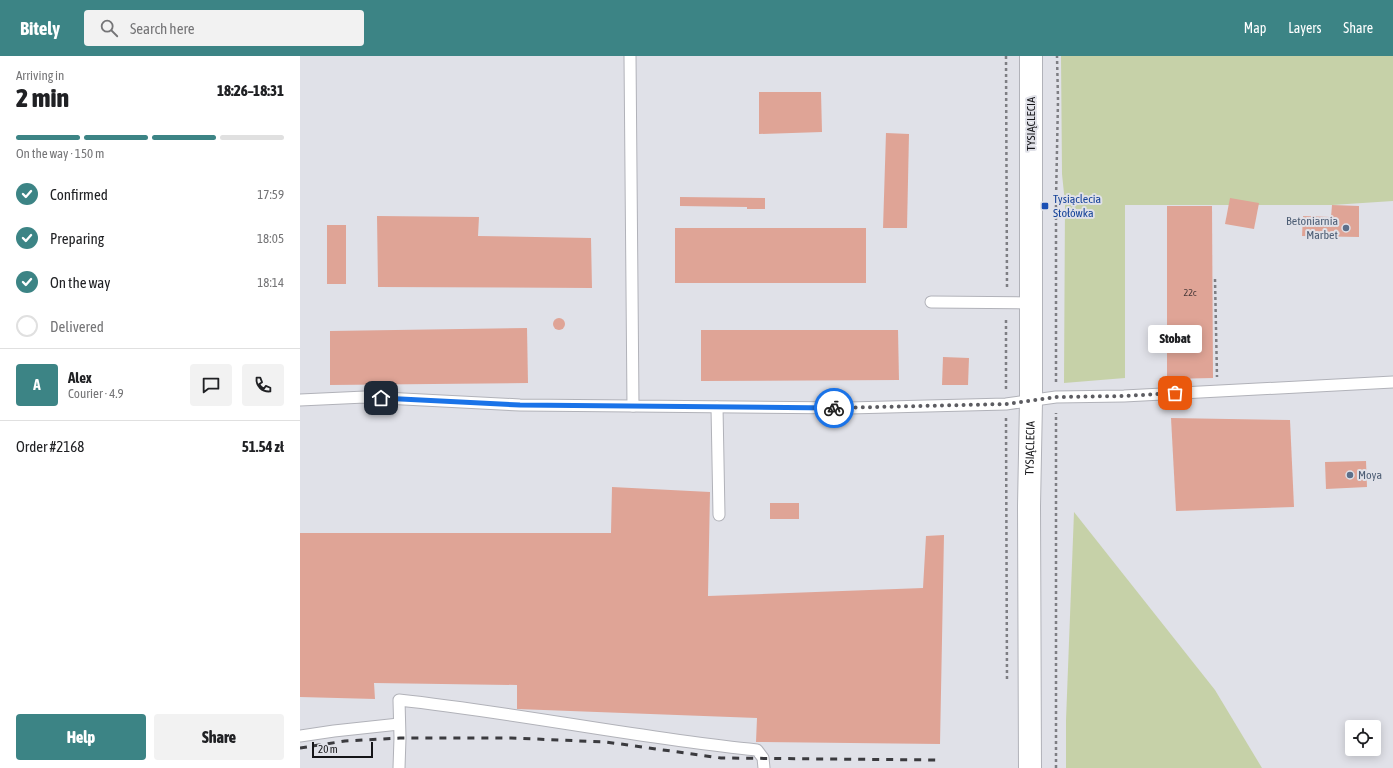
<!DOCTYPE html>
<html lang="en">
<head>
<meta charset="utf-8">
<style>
  :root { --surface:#fff; --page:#f2f2f2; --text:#202124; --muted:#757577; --line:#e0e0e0; --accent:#3c8485 }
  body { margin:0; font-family:"Asap Condensed",sans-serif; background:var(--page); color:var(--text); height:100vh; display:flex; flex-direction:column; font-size:15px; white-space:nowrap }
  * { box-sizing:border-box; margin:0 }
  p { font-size:13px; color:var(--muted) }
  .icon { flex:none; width:22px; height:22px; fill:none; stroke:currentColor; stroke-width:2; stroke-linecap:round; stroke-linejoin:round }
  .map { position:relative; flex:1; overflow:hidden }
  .drawer { display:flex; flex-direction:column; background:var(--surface); width:300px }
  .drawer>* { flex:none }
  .controls { position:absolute; left:1045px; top:664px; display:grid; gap:8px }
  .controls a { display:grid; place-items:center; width:36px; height:36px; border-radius:4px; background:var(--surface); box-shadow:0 2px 10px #0003; font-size:20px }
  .scale { position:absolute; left:12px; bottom:10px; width:61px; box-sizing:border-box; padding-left:4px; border:2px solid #151518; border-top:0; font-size:11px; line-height:14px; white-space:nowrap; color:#151518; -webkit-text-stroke:3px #e0e1e8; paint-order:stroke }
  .pin { position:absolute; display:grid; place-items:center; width:34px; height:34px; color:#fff; margin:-17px; border-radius:8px; box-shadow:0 2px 6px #0006 }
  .courier { position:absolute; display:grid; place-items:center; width:40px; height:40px; margin:-20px; border:3px solid #1a73e8; border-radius:50%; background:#fff; color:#222; box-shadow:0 1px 5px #0007 }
  .bubble { position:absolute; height:28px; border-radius:4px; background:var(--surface); box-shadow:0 2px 10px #0003; font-size:13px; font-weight:800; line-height:28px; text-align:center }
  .overview em { font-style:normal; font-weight:800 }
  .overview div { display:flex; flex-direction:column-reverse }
  .overview { display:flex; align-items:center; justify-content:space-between; height:68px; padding:0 16px }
  h1 { font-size:26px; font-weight:800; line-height:30px }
  .bar { display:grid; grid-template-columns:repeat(4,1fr); gap:6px 4px; align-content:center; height:48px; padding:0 16px }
  .bar i { height:5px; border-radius:3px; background:var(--line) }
  .bar .current { background:var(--accent) }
  .bar p { grid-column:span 4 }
  .line { display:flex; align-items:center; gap:10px; padding:0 16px; border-top:1px solid var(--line) }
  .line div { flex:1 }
  .round { display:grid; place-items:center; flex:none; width:42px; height:42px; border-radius:4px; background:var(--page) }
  ol { padding:0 16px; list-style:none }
  li { display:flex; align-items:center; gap:12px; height:44px }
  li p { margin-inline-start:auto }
  li .icon { padding:4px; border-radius:50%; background:var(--accent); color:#fff; stroke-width:4 }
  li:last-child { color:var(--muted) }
  li i { width:22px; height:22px; border:2px solid var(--line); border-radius:50% }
  .action { display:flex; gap:8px; margin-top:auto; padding:8px 16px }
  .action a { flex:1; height:46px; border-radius:4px; background:var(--accent); color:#fff; font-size:16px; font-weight:800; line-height:46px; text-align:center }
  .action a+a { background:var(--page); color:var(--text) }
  header { display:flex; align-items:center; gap:24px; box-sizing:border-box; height:56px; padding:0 20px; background:var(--accent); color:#fff }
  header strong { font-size:19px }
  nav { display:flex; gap:22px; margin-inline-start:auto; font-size:14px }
  .search { width:280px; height:36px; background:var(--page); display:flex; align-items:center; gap:10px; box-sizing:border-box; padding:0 14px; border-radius:4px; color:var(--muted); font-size:15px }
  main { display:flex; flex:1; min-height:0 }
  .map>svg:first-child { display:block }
  .green { fill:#c6d1a8 }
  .building { fill:#dfa496 }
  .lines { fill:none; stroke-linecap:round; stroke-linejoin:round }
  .lane-casing { stroke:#b1b2b9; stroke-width:13 }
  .secondary-casing { stroke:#b1b2b9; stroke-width:24 }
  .path { stroke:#7e7e83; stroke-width:2.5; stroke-dasharray:3 3; stroke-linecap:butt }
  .lane { stroke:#fff; stroke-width:11 }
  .secondary { stroke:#fff; stroke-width:22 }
  .rail { stroke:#3b3b3f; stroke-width:3; stroke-dasharray:7 7; stroke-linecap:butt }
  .done { stroke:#5c5c61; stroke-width:4; stroke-dasharray:0 7.2 }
  .route { stroke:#1a73e8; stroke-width:5 }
  .transit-dot { fill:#1a4fb4; stroke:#e0e1e8; stroke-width:1.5 }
  .service-dot { fill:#5c6f8a; stroke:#e0e1e8; stroke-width:1.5 }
  .labels { text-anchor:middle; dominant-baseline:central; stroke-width:4; stroke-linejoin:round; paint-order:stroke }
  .number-label { font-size:10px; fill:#483938 }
  .street-label { font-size:12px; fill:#151518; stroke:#e0e1e8 }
  .transit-label { font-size:12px; fill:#164399; stroke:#e0e1e8; text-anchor:start }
  .service-label { font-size:12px; fill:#4e5e75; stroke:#e0e1e8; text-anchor:end }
</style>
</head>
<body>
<header>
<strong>Bitely</strong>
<div class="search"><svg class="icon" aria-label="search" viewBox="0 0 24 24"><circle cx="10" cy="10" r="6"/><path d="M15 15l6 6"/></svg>Search here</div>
<nav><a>Map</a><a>Layers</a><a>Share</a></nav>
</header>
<main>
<section class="drawer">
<div class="overview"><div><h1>2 min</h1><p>Arriving in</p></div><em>18:26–18:31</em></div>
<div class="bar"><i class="current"></i><i class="current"></i><i class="current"></i><i></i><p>On the way · 150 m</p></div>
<ol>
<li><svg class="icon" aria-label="check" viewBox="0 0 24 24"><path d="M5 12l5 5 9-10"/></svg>Confirmed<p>17:59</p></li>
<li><svg class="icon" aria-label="check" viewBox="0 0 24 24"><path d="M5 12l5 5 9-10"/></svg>Preparing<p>18:05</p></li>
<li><svg class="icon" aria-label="check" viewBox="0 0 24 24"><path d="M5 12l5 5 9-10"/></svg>On the way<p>18:14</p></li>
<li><i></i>Delivered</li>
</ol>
<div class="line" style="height:72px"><b class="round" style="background:var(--accent);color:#fff">A</b><div><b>Alex</b><p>Courier · 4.9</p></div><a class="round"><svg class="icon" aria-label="chat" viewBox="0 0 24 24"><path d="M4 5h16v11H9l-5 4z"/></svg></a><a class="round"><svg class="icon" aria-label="phone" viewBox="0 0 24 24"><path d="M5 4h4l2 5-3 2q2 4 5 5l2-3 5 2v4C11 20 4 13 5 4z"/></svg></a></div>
<div class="line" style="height:52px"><div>Order #2168</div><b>51.54 zł</b></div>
<div class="action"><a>Help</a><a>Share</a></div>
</section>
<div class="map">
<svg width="1093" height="712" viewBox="0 0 1093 712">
  <rect width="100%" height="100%" fill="#e0e1e8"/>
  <!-- green -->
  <g class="green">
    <polygon points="761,0 1093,0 1093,145 1032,149 825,149 825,322 764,327 765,147 762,118"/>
    <polygon points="774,456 915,634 962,712 766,712 766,664"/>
  </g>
  <!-- building -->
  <g class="building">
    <polygon points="459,36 521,36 522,76 459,78"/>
    <polygon points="586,77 609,78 607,172 583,172"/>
    <polygon points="380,141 465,142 465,153 447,153 447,151 380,150"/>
    <polygon points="930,142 959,147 954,173 925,168"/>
    <polygon points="1032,149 1059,150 1059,181 1002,180 1003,160 1031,161"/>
    <polygon points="867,150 912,150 913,322 867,323"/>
    <polygon points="77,160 179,161 178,180 291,182 292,232 78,231"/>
    <rect x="27" y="169" width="19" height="59"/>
    <rect x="375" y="172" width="191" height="55"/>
    <circle cx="259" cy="268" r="6"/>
    <polygon points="227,272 228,327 30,329 30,275"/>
    <polygon points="401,274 598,274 599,324 401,325"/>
    <polygon points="643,301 669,302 668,329 642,329"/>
    <polygon points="871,362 990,364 994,451 876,455"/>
    <polygon points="1066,405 1067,431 1026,433 1025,406"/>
    <polygon points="312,431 410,436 408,540 623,532 626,480 644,479 640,688 456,686 457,662 217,653 217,629 74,627 75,643 0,641 0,477 311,477"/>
    <rect x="470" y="447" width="29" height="16"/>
  </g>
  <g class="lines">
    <!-- lane casing -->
    <g class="lane-casing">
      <g id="lane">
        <polyline points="330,0 333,350 549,352 706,348 756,341 824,340 1093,326"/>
        <polyline points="631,246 731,247"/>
        <polyline points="0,344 65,341 220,349 333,350"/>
        <polyline points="417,351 419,459"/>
        <polyline points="0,680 34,675 99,668"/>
        <path d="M99 712 100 682 99 644C219 657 337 682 457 694L463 702 464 712"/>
      </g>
    </g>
    <!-- secondary casing -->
    <g class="secondary-casing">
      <g id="secondary">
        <path id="s1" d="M730 712 729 450 731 345V0"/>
      </g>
    </g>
    <!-- path -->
    <g class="path">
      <polyline points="706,0 707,231"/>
      <polyline points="915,223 917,321"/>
      <polyline points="756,326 756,143 758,44 757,0"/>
      <polyline points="706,333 706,262"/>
      <polyline points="706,362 707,625"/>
      <polyline points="756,712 756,357"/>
    </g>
    <!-- lane -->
    <use href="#lane" class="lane"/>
    <!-- secondary -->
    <use href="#secondary" class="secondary"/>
    <!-- rail -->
    <polyline class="rail" points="0,692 45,685 100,682 211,682 306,686 421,702 637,704"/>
  </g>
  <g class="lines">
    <!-- done -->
    <polyline class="done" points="534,352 706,348 756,341 824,340 875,337"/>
    <!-- route -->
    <polyline class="route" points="81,342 220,349 534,352"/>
  </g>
  <!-- markers -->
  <rect class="transit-dot" x="741" y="146" width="8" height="8" rx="2"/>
  <g class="service-dot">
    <circle cx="1046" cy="172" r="4"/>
    <circle cx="1050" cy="419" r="4"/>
  </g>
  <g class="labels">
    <!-- number labels -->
    <g class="number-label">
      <text x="890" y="236">22c</text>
    </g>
    <!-- street labels -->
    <g class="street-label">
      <text transform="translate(731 68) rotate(-90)">TYSIĄCLECIA</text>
      <text stroke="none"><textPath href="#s1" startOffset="320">TYSIĄCLECIA</textPath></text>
    </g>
    <!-- transit labels -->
    <g class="transit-label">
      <text x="753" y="143">Tysiąclecia<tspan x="753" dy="14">Stołówka</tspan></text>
    </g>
    <!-- service labels -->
    <g class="service-label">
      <text x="1038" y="165">Betoniarnia<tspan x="1038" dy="14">Marbet</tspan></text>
      <text x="1058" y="419" text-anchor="start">Moya</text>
    </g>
  </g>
</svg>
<div class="controls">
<a><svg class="icon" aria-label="locate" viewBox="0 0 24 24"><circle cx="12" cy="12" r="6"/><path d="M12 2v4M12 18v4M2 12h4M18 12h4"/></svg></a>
</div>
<div class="scale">20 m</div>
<div class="pin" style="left:875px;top:337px;background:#ea580c"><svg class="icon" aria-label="bag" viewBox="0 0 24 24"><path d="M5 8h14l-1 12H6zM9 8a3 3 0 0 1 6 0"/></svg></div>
<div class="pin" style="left:81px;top:342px;background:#1f2937"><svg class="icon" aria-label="home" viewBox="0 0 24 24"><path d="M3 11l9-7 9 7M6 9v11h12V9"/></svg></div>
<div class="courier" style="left:534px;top:352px"><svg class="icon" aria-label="bike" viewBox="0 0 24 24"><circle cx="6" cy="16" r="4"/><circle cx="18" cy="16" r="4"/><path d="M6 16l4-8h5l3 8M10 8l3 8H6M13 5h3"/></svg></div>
<div class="bubble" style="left:848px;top:269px;width:54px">Stobat</div>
</div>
</main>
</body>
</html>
